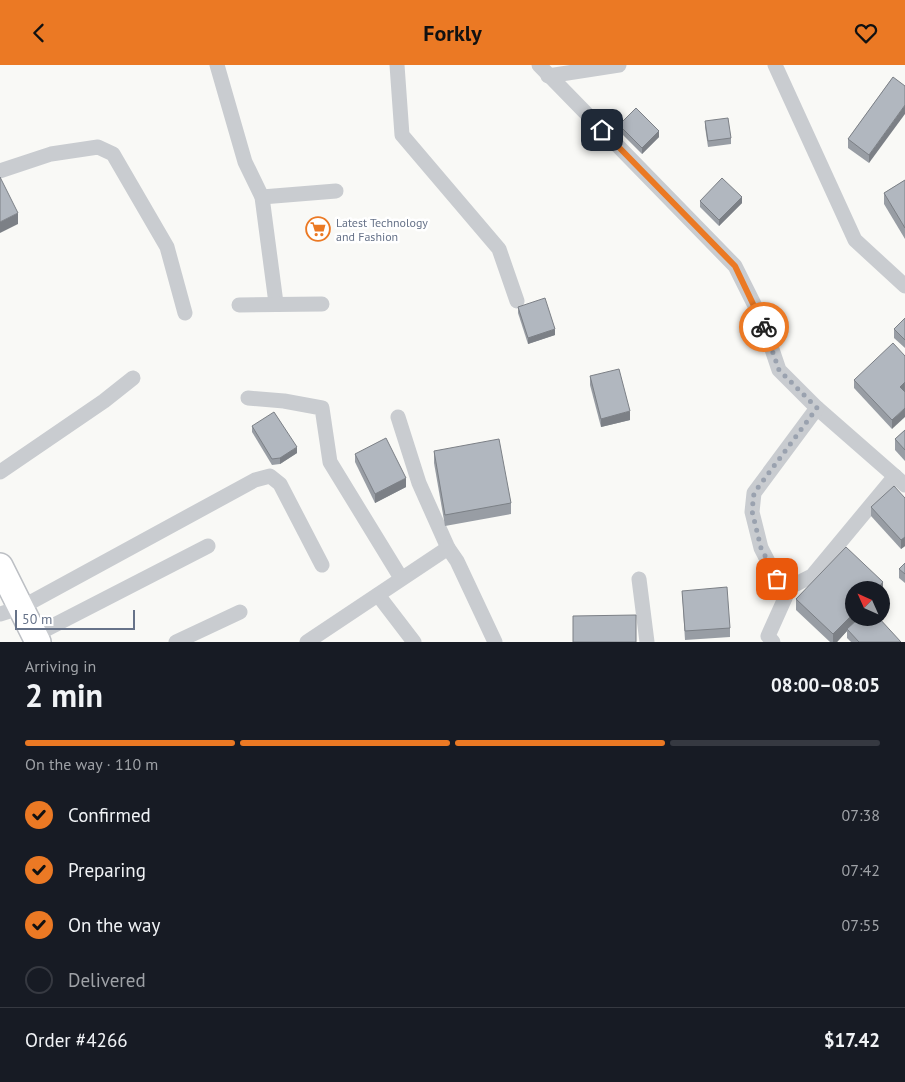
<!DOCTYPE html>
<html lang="en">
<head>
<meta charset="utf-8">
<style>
  :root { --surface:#171b24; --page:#20242c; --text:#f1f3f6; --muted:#9ea1a6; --line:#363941; --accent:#eb7924 }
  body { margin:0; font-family:"PT Sans",sans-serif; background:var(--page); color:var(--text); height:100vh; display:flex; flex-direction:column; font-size:19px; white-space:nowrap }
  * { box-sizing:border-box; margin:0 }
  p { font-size:16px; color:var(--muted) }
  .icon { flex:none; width:28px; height:28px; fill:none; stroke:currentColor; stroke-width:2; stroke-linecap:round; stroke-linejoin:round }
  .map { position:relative; height:577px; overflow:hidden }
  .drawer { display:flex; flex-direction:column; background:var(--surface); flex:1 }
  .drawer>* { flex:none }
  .needle { width:32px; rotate:315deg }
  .tools { position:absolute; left:845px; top:516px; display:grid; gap:10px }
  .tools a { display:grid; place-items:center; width:45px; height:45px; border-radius:50%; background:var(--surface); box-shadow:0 2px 8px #0003; font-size:25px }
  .scale { position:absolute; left:15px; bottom:12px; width:120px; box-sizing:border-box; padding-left:5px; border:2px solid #677389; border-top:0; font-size:14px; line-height:18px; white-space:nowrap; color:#677389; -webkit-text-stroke:4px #fff; paint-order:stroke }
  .pin { position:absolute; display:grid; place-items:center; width:42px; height:42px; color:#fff; margin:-21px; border-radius:10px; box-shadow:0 2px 8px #0006 }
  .courier { position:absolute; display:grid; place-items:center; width:50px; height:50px; margin:-25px; border:4px solid #eb7924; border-radius:50%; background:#fff; color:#222; box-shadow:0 1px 6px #0007 }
  .summary em { font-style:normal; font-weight:600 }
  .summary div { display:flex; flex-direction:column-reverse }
  .summary { display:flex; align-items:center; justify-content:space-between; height:85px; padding:0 25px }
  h1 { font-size:32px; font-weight:600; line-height:38px }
  .bar { display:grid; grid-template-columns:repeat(4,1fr); gap:8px 5px; align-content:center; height:60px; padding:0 25px }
  .bar i { height:6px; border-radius:4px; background:var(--line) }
  .bar .on { background:var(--accent) }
  .bar p { grid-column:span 4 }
  .line { display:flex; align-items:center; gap:12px; padding:0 25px; border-top:1px solid var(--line) }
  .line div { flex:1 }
  ol { padding:0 25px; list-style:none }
  li { display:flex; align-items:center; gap:15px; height:55px }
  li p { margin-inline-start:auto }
  li .icon { padding:5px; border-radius:50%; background:var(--accent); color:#111; stroke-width:4 }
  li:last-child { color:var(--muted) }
  li i { width:28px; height:28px; border:2px solid var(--line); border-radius:50% }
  header { display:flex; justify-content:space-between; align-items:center; height:65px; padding:0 25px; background:var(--accent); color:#111; font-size:22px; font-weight:600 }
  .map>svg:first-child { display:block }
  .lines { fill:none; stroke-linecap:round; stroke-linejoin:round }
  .primary-casing { stroke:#bcbfc4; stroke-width:28 }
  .street { stroke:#c9ccd0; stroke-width:15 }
  .primary { stroke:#fff; stroke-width:25 }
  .wall { fill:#989da4 }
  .shaded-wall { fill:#7c8086 }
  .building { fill:#b1b7bf; stroke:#7c8086 }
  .done { stroke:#9aa2af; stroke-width:5; stroke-dasharray:0 9 }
  .route { stroke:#eb7924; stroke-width:6 }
  .labels { text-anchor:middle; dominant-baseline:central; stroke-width:5; stroke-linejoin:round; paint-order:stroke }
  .poi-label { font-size:12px; fill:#677389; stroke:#fff; text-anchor:start }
</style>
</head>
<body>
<header><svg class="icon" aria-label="back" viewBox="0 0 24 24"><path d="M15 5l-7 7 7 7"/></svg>Forkly<svg class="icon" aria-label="heart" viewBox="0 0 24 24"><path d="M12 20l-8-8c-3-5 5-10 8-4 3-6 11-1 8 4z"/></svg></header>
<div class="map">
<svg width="905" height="577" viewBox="0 0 905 577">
  <rect width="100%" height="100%" fill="#f9f9f6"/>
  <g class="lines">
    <!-- primary casing -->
    <g class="primary-casing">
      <polyline id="primary" points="0,501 38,577"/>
    </g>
    <!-- street -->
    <g class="street">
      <polyline points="217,0 245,97 262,132 276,238"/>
      <polyline points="397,0 402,70 499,184 517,236"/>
      <polyline points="539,0 735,201 762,255 779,305 817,343 905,420"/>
      <polyline points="775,0 855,175 905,221"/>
      <polyline points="548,11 619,0"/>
      <polyline points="0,106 51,89 98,82 113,89 167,182 185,248"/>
      <polyline points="262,132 336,126"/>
      <polyline points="239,240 322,239"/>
      <polyline points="248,333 284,336 322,343 330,397 401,513"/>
      <polyline points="817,343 754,428 752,447 761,483 777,514 790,522 812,511 895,411"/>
      <polyline points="398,352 419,418 448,483"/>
      <polyline points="0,407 104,336 133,313"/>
      <polyline points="639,514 647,577"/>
      <polyline points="378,530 414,577"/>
      <polyline points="0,549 22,542 255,415 270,411 280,419 322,500"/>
      <polyline points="35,570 208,481"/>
      <polyline points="176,577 240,547"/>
      <polyline points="307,577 448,483 457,496 495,577"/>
      <polyline points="773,577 768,571 790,522"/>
    </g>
    <!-- primary -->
    <use href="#primary" class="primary"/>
  </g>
  <!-- wall -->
  <g class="wall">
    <polygon points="893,12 869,98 848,83 848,74"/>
    <polygon points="705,56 731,73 731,79 708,82 705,62"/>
    <polygon points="619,60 659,72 642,89 619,66"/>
    <polygon points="905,115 905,174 884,139 884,128"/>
    <polygon points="700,136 742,138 719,161 700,142"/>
    <polygon points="518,242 555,270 528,279 518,248"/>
    <polygon points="905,253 905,283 894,273 894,264"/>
    <polygon points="590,311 630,355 601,362 590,320"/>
    <polygon points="854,315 904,327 892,364 854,323"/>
    <polygon points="252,361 297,388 280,399 272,400 252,367"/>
    <polygon points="905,365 905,396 895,385 895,374"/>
    <polygon points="434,386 511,438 511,449 445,461 434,398"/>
    <polygon points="355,389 406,422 375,438 355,397"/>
    <polygon points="905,433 905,481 901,484 871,451 871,442"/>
    <polygon points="905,498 905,518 899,513 899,504"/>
    <polygon points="682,526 730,563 730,572 685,575"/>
    <polygon points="883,529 854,552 901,577 851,577 847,573 847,566 837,577 830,577 796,545 796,534"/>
  </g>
  <!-- shaded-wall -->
  <g class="shaded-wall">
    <polygon points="905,40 905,49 869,98 869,90"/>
    <polygon points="659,66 659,72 642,89 642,83"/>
    <polygon points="742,132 742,138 719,161 719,155"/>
    <polygon points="18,148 18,159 0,168 0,157"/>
    <polygon points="555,264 555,270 528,279 528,273"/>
    <polygon points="905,317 905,326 900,331 900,322"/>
    <polygon points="905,343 905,352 892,364 892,355"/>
    <polygon points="630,346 630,355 601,362 601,354"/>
    <polygon points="297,382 297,388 280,399 280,393"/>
    <polygon points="406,413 406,422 375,438 375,429"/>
    <polygon points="905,472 905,481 901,484 901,475"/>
    <polygon points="883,517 883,529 881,531 881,525 876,525"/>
    <polygon points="854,548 854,552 860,552 847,564 847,566 837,577 833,577 833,569"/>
  </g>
  <!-- building -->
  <g class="building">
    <polygon points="893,12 905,21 905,40 869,90 848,74"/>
    <polygon points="636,43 659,66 642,83 619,60"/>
    <polygon points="728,53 731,73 708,76 705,56"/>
    <polygon points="0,112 18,148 0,157"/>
    <polygon points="722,113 742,132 719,155 700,136"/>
    <polygon points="905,115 905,163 884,128"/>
    <polygon points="545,233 555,264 528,273 518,242"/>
    <polygon points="905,253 905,275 894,264"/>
    <polygon points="893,278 905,291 905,317 900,322 905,327 905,343 892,355 854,315"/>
    <polygon points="619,304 630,346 601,354 590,311"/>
    <polygon points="274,347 297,382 280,393 272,394 252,361"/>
    <polygon points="905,365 905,385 895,374"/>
    <polygon points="386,373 406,413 375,429 355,389"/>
    <polygon points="499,374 511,438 445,450 434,386"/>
    <polygon points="894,421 905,433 905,472 901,475 871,442"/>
    <polygon points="846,482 883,517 876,525 854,525 854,548 833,569 796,534"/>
    <polygon points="905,498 905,509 899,504"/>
    <polygon points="727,522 730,563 685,566 682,526"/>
    <polygon points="636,550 636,577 573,577 573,551"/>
    <polygon points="860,552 878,552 901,577 859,577 847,564"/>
  </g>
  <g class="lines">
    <!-- done -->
    <polyline class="done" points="764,262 779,305 817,343 754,428 752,446 761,483 777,514"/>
    <!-- route -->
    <polyline class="route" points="602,65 735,201 764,262"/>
  </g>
  <!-- icons -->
  <defs>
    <g id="supermarket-ring" transform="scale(1.25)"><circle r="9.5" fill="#fff" stroke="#eb7924" stroke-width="1.5"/><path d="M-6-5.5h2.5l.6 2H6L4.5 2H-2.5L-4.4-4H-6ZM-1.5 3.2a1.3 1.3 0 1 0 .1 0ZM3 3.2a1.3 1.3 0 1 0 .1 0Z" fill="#eb7924"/></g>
  </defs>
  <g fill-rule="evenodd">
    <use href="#supermarket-ring" x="318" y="164"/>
  </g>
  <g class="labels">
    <!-- poi labels -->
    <g class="poi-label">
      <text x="336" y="157">Latest Technology<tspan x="336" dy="14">and Fashion</tspan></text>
    </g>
  </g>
</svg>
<div class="tools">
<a><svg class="needle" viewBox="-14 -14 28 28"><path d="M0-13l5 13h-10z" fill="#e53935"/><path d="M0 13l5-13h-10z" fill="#9ea1a6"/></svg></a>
</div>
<div class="scale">50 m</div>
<div class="pin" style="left:777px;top:514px;background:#ea580c"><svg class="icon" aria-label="bag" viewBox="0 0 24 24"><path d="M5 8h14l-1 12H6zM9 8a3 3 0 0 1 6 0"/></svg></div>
<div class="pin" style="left:602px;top:65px;background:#1f2937"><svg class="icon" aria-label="home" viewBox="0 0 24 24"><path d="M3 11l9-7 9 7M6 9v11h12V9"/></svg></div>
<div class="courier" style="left:764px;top:262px"><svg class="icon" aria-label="bike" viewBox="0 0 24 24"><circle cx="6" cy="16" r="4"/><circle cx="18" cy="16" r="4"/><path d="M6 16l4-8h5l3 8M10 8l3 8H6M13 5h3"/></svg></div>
</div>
<section class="drawer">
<div class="summary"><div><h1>2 min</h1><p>Arriving in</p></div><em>08:00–08:05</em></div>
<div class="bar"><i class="on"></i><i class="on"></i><i class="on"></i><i></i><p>On the way · 110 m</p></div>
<ol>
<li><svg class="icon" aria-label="check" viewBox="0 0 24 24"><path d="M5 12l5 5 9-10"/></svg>Confirmed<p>07:38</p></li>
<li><svg class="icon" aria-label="check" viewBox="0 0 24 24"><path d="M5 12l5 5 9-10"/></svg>Preparing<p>07:42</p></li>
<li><svg class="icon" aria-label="check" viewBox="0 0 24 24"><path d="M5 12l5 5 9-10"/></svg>On the way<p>07:55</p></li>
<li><i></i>Delivered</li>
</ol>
<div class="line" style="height:65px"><div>Order #4266</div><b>$17.42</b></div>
</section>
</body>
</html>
